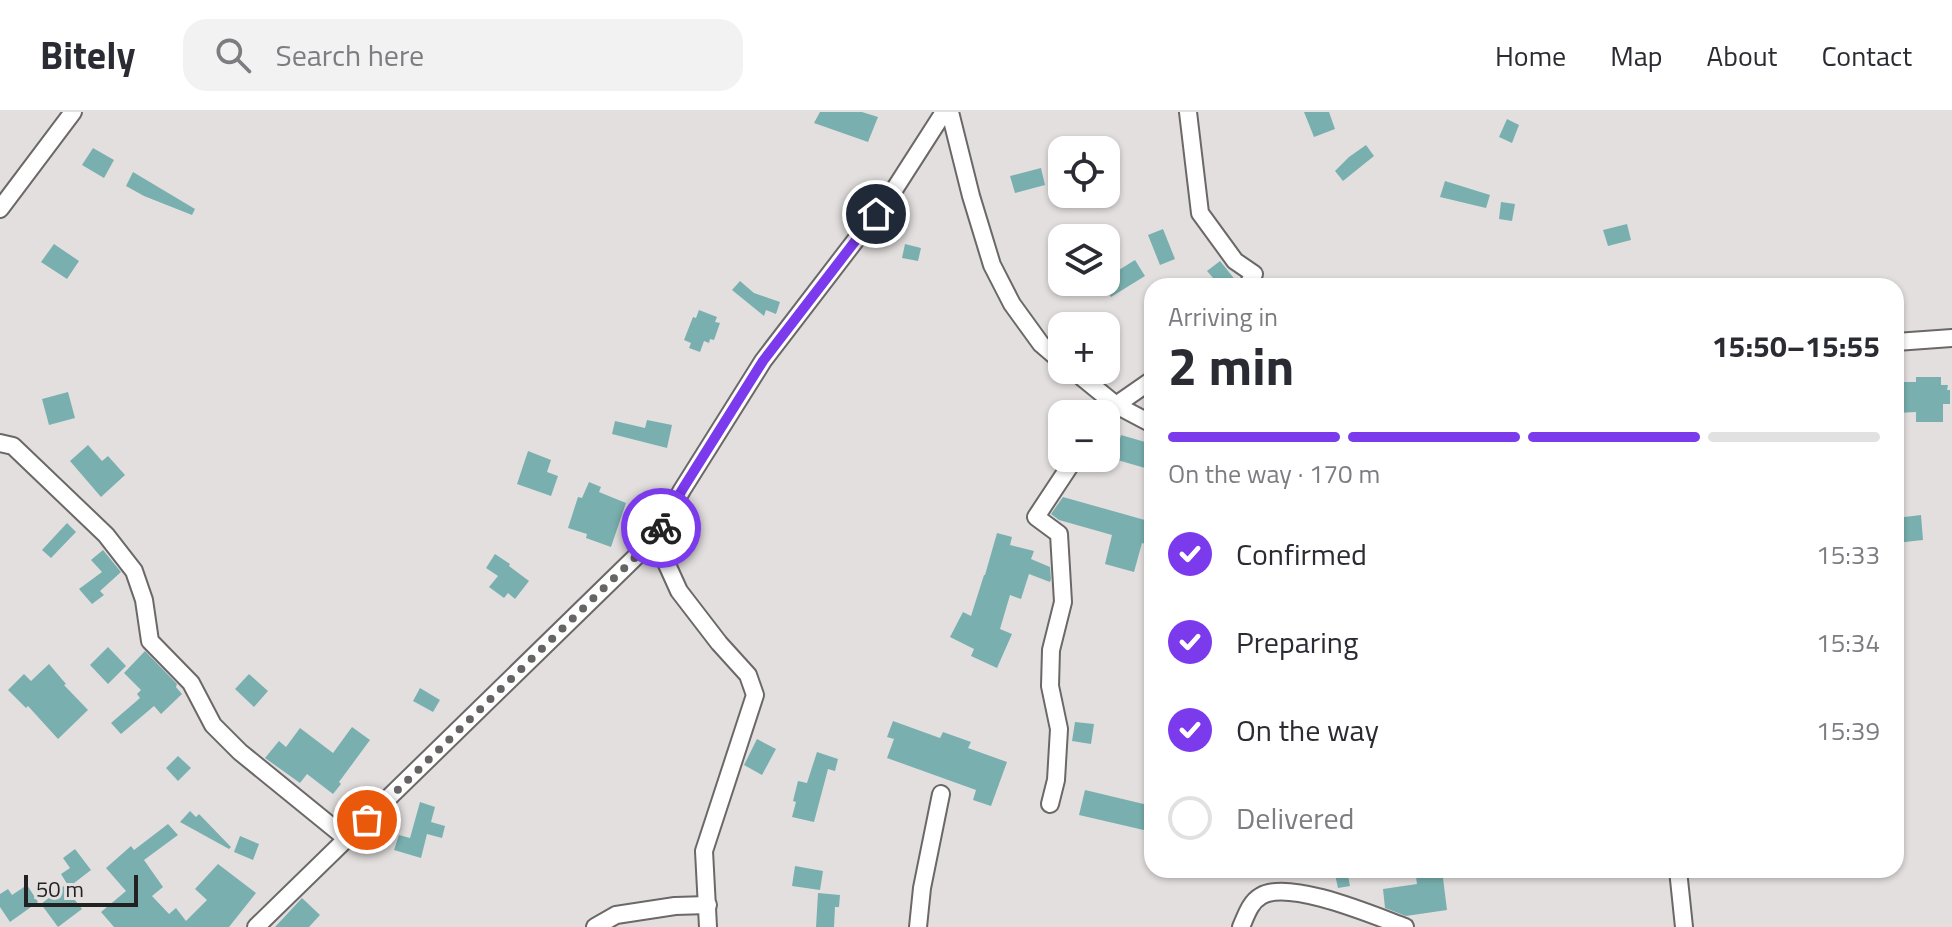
<!DOCTYPE html>
<html lang="en">
<head>
<meta charset="utf-8">
<style>
  :root { --surface:#fff; --page:#f2f2f3; --text:#2b2b33; --muted:#7c7c81; --line:#e1e1e2; --accent:#7c3aed }
  body { margin:0; font-family:"Titillium Web",sans-serif; background:var(--page); color:var(--text); height:100vh; display:flex; flex-direction:column; font-size:30px; white-space:nowrap }
  * { box-sizing:border-box; margin:0 }
  p { font-size:26px; color:var(--muted) }
  .icon { flex:none; width:44px; height:44px; fill:none; stroke:currentColor; stroke-width:2; stroke-linecap:round; stroke-linejoin:round }
  .map { position:relative; flex:1; overflow:hidden }
  .sheet { position:absolute; left:1144px; top:166px; width:760px; height:600px; display:flex; flex-direction:column; background:var(--surface); border-radius:24px; box-shadow:0 2px 6px #0004 }
  .sheet>* { flex:none }
  .buttons { position:absolute; left:1048px; top:24px; display:grid; gap:16px }
  .buttons a { display:grid; place-items:center; width:72px; height:72px; border-radius:16px; background:var(--surface); box-shadow:0 2px 6px #0004; font-size:40px }
  .scale { position:absolute; left:24px; bottom:20px; width:114px; box-sizing:border-box; padding-left:8px; border:4px solid #232222; border-top:0; font-size:22px; line-height:28px; white-space:nowrap; color:#232222; -webkit-text-stroke:6px #e3dfdf; paint-order:stroke }
  .pin { position:absolute; display:grid; place-items:center; width:68px; height:68px; color:#fff; margin:-34px; border:4px solid #fff; border-radius:50%; box-shadow:0 2px 8px #0007 }
  .courier { position:absolute; display:grid; place-items:center; width:80px; height:80px; margin:-40px; border:6px solid #7c3aed; border-radius:50%; background:#fff; color:#222; box-shadow:0 2px 10px #0007 }
  .headline em { font-style:normal; font-weight:700 }
  .headline div { display:flex; flex-direction:column-reverse }
  .headline { display:flex; align-items:center; justify-content:space-between; height:136px; padding:0 24px }
  h1 { font-size:52px; font-weight:700; line-height:60px }
  .bar { display:grid; grid-template-columns:repeat(4,1fr); gap:12px 8px; align-content:center; height:96px; padding:0 24px }
  .bar i { height:10px; border-radius:6px; background:var(--line) }
  .bar .on { background:var(--accent) }
  .bar p { grid-column:span 4 }
  ol { padding:0 24px; list-style:none }
  li { display:flex; align-items:center; gap:24px; height:88px }
  li p { margin-inline-start:auto }
  li .icon { padding:8px; border-radius:50%; background:var(--accent); color:#fff; stroke-width:4 }
  li:last-child { color:var(--muted) }
  li i { width:44px; height:44px; border:4px solid var(--line); border-radius:50% }
  header { display:flex; align-items:center; gap:48px; box-sizing:border-box; height:112px; padding:0 40px; background:var(--surface); border-bottom:2px solid var(--line) }
  header strong { font-size:38px }
  nav { display:flex; gap:44px; margin-inline-start:auto; font-size:28px }
  .search { width:560px; height:72px; background:var(--page); display:flex; align-items:center; gap:20px; box-sizing:border-box; padding:0 28px; border-radius:24px; color:var(--muted); font-size:30px }
  .map>svg:first-child { display:block }
  .building { fill:#79b0af }
  .lines { fill:none; stroke-linecap:round; stroke-linejoin:round }
  .minor-casing { stroke:#6b6867; stroke-width:20 }
  .minor { stroke:#fff; stroke-width:16 }
  .done { stroke:#666464; stroke-width:8; stroke-dasharray:0 14.4 }
  .route { stroke:#7c3aed; stroke-width:10 }
</style>
</head>
<body>
<header>
<strong>Bitely</strong>
<div class="search"><svg class="icon" aria-label="search" viewBox="0 0 24 24"><circle cx="10" cy="10" r="6"/><path d="M15 15l6 6"/></svg>Search here</div>
<nav><a>Home</a><a>Map</a><a>About</a><a>Contact</a></nav>
</header>
<div class="map">
<svg width="1952" height="815" viewBox="0 0 1952 815">
  <rect width="100%" height="100%" fill="#e3dfdf"/>
  <!-- building -->
  <g class="building">
    <polygon points="820,0 862,0 878,5 868,30 814,11"/>
    <polygon points="1304,0 1329,0 1335,17 1314,25"/>
    <polygon points="1507,7 1519,13 1512,31 1499,25"/>
    <polygon points="1366,33 1374,44 1343,69 1335,59 1349,45"/>
    <polygon points="93,36 114,48 104,66 82,53"/>
    <polygon points="1041,56 1045,73 1015,81 1010,64"/>
    <polygon points="133,60 195,97 192,103 144,84 126,74"/>
    <polygon points="1445,69 1490,83 1486,96 1440,85"/>
    <polygon points="1501,90 1515,92 1512,109 1499,107"/>
    <polygon points="1627,112 1631,128 1608,134 1603,118"/>
    <polygon points="1163,117 1175,147 1160,153 1148,123"/>
    <polygon points="54,132 79,149 67,167 41,150"/>
    <polygon points="905,132 921,136 918,149 902,146"/>
    <polygon points="1135,148 1145,164 1111,185 1101,170 1106,170 1106,166"/>
    <polygon points="1220,149 1237,170 1236,174 1220,174 1207,159"/>
    <polygon points="740,169 754,181 780,190 776,202 766,198 764,204 732,178"/>
    <polygon points="699,198 717,205 715,210 720,211 714,228 710,227 709,231 704,229 700,240 689,236 691,231 684,228 693,205 696,206"/>
    <polygon points="1916,265 1941,265 1941,273 1948,273 1947,278 1950,278 1950,292 1943,292 1943,310 1916,310 1916,300 1896,301 1896,270 1916,270"/>
    <polygon points="68,280 75,306 49,313 42,287"/>
    <polygon points="647,308 672,313 667,336 612,322 615,309 645,316"/>
    <polygon points="1121,323 1152,332 1152,358 1114,347"/>
    <polygon points="88,333 102,349 108,344 125,363 101,385 70,349"/>
    <polygon points="528,339 551,348 547,360 558,364 551,384 517,372"/>
    <polygon points="589,370 601,375 599,380 626,391 611,435 586,426 587,422 568,416 578,385 582,386"/>
    <polygon points="1063,385 1152,410 1152,434 1142,431 1134,460 1105,452 1112,423 1059,408 1051,402"/>
    <polygon points="1921,403 1923,428 1896,431 1896,406"/>
    <polygon points="67,411 76,420 51,446 42,438"/>
    <polygon points="997,421 1012,425 1010,433 1034,439 1031,447 1050,455 1051,467 1050,470 1029,462 1021,487 1010,483 1000,517 1012,522 997,556 971,544 974,537 950,525 963,500 971,504 984,463 985,463"/>
    <polygon points="103,438 121,460 100,479 104,483 92,492 79,477 102,460 91,448"/>
    <polygon points="495,442 510,452 509,454 529,469 515,487 508,481 504,486 489,475 498,464 486,456"/>
    <polygon points="108,535 126,554 108,572 90,553"/>
    <polygon points="145,539 177,572 176,575 182,582 161,602 154,594 121,622 111,611 140,586 137,582 141,578 124,561"/>
    <polygon points="49,552 66,572 64,573 88,598 58,627 28,594 26,596 8,578 24,562 31,569"/>
    <polygon points="249,562 268,579 254,595 235,577"/>
    <polygon points="420,576 440,588 433,600 413,589"/>
    <polygon points="893,609 940,626 943,620 971,630 968,636 1007,650 991,694 973,688 976,678 887,646 894,627 887,625"/>
    <polygon points="1075,610 1094,612 1091,632 1072,629"/>
    <polygon points="352,615 370,628 339,670 341,672 333,682 307,662 300,671 265,646 279,629 286,635 300,616 333,641"/>
    <polygon points="757,627 776,637 762,663 744,653"/>
    <polygon points="817,640 838,647 835,659 828,657 814,710 792,705 796,690 793,689 798,669 807,671"/>
    <polygon points="178,644 191,656 178,669 166,656"/>
    <polygon points="1085,678 1152,694 1148,719 1079,703"/>
    <polygon points="420,690 435,695 431,710 445,714 442,726 427,722 421,746 394,738 399,723 410,726"/>
    <polygon points="190,699 196,705 199,702 231,735 229,737 180,710"/>
    <polygon points="168,712 178,723 144,748 163,775 152,784 169,802 176,796 186,809 207,788 195,777 218,752 256,781 229,815 114,815 101,800 126,779 106,756 131,734 134,738"/>
    <polygon points="240,724 259,732 253,748 234,740"/>
    <polygon points="75,737 91,758 69,775 61,762 70,756 63,746"/>
    <polygon points="795,754 823,759 820,778 792,774"/>
    <polygon points="1334,758 1347,758 1350,774 1338,776"/>
    <polygon points="1415,758 1442,758 1447,798 1406,804 1385,796 1383,777 1417,772"/>
    <polygon points="27,773 38,790 10,810 0,795 0,782 8,777 12,783"/>
    <polygon points="64,774 82,797 58,815 41,792"/>
    <polygon points="818,781 840,783 839,795 835,795 834,815 816,815"/>
    <polygon points="302,786 320,803 309,815 275,815"/>
  </g>
  <g class="lines">
    <!-- minor casing -->
    <g class="minor-casing">
      <g id="minor">
        <polyline points="950,0 971,84 992,153 1012,192 1041,232 1062,250"/>
        <polyline points="1188,0 1200,101 1235,149 1254,162 1247,174"/>
        <polyline points="0,97 73,0"/>
        <polyline points="1896,230 1952,226"/>
        <polyline points="1073,258 1116,293 1152,312"/>
        <polyline points="1106,306 1116,293 1152,268"/>
        <polyline points="0,331 13,334 106,423 134,459 144,488 150,529 191,571 213,613 240,640 347,727"/>
        <polyline points="655,426 679,479 719,531 748,563 755,583 704,739 708,815"/>
        <polyline points="1050,692 1056,668 1059,617 1050,574 1051,538 1063,490 1059,422 1036,405 1075,346"/>
        <polyline points="1678,758 1684,815"/>
        <polyline points="256,815 655,426 682,378 763,249 894,78 944,0"/>
        <polyline points="595,815 616,803 675,794 708,793"/>
        <polyline points="918,815 922,776 941,682"/>
        <path d="M1241 815C1246 804 1250 790 1261 784 1289 767 1375 804 1405 815"/>
      </g>
    </g>
    <!-- minor -->
    <use href="#minor" class="minor"/>
  </g>
  <g class="lines">
    <!-- done -->
    <polyline class="done" points="367,708 655,426 661,416"/>
    <!-- route -->
    <polyline class="route" points="661,416 682,378 763,249 876,102"/>
  </g>
</svg>
<div class="buttons">
<a><svg class="icon" aria-label="locate" viewBox="0 0 24 24"><circle cx="12" cy="12" r="6"/><path d="M12 2v4M12 18v4M2 12h4M18 12h4"/></svg></a>
<a><svg class="icon" aria-label="layers" viewBox="0 0 24 24"><path d="M12 4l9 5-9 5-9-5zM3 14l9 5 9-5"/></svg></a>
<a>+</a>
<a>−</a>
</div>
<div class="scale">50 m</div>
<div class="pin" style="left:367px;top:708px;background:#ea580c"><svg class="icon" aria-label="bag" viewBox="0 0 24 24"><path d="M5 8h14l-1 12H6zM9 8a3 3 0 0 1 6 0"/></svg></div>
<div class="pin" style="left:876px;top:102px;background:#1f2937"><svg class="icon" aria-label="home" viewBox="0 0 24 24"><path d="M3 11l9-7 9 7M6 9v11h12V9"/></svg></div>
<div class="courier" style="left:661px;top:416px"><svg class="icon" aria-label="bike" viewBox="0 0 24 24"><circle cx="6" cy="16" r="4"/><circle cx="18" cy="16" r="4"/><path d="M6 16l4-8h5l3 8M10 8l3 8H6M13 5h3"/></svg></div>
<section class="sheet">
<div class="headline"><div><h1>2 min</h1><p>Arriving in</p></div><em>15:50–15:55</em></div>
<div class="bar"><i class="on"></i><i class="on"></i><i class="on"></i><i></i><p>On the way · 170 m</p></div>
<ol>
<li><svg class="icon" aria-label="check" viewBox="0 0 24 24"><path d="M5 12l5 5 9-10"/></svg>Confirmed<p>15:33</p></li>
<li><svg class="icon" aria-label="check" viewBox="0 0 24 24"><path d="M5 12l5 5 9-10"/></svg>Preparing<p>15:34</p></li>
<li><svg class="icon" aria-label="check" viewBox="0 0 24 24"><path d="M5 12l5 5 9-10"/></svg>On the way<p>15:39</p></li>
<li><i></i>Delivered</li>
</ol>
</section>
</div>
</body>
</html>
